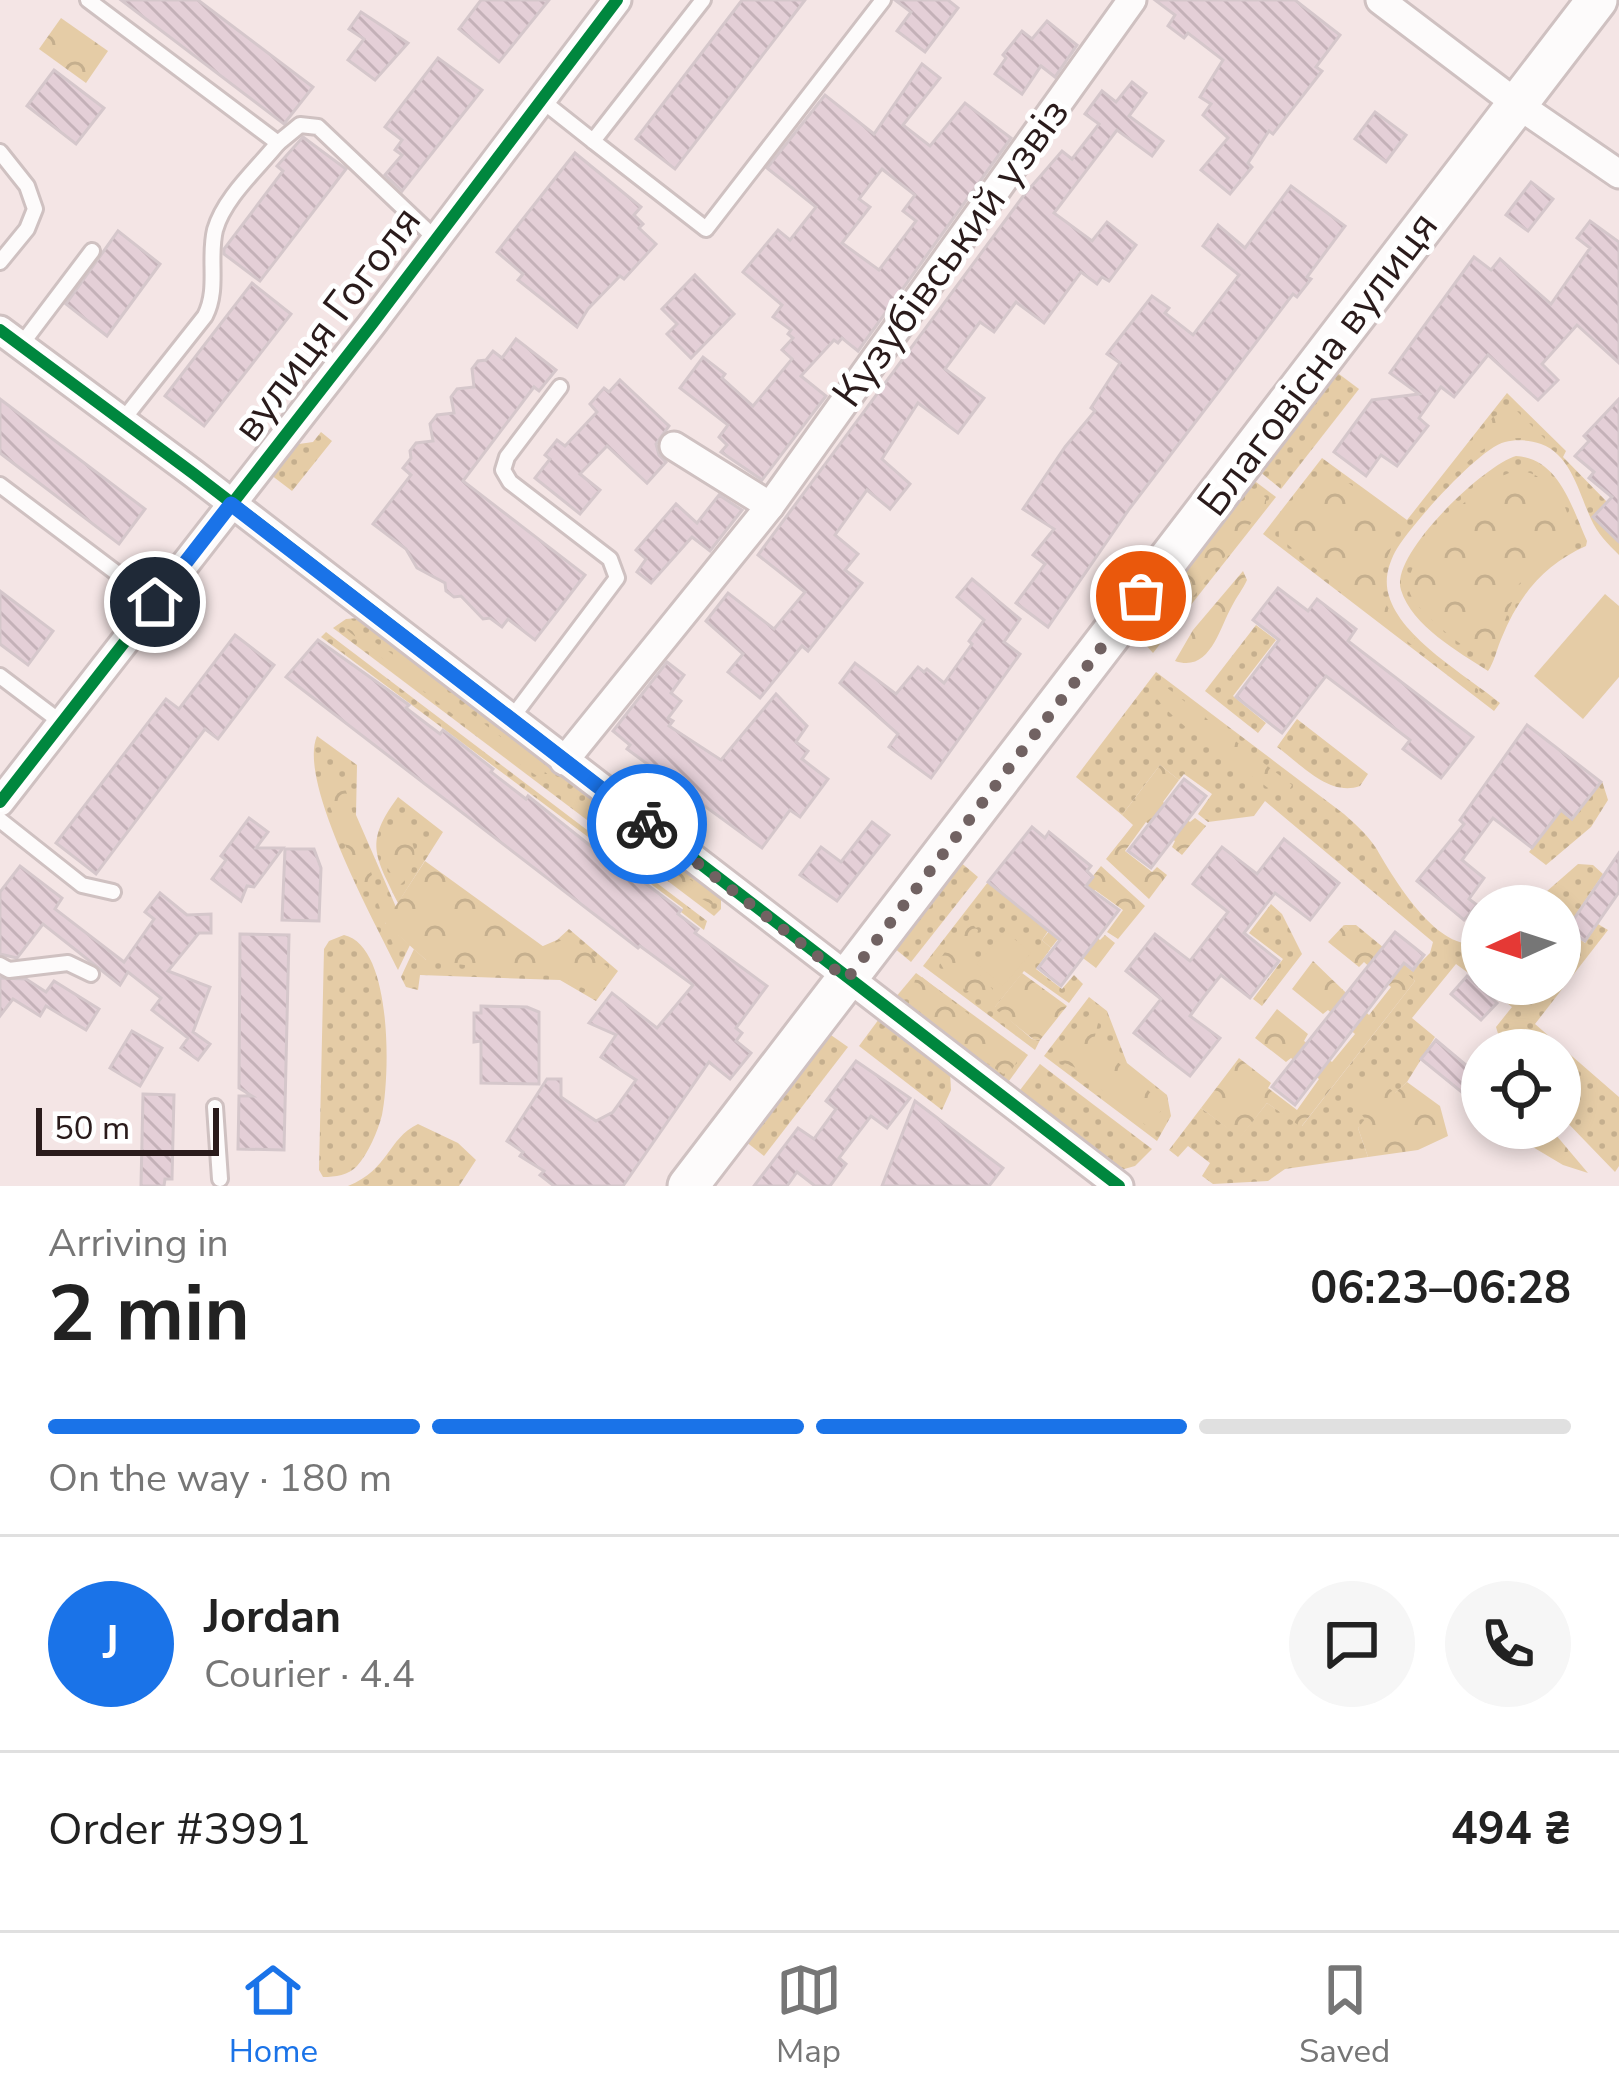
<!DOCTYPE html>
<html lang="en">
<head>
<meta charset="utf-8">
<style>
  :root { --surface:#fff; --page:#f6f6f6; --text:#222; --muted:#767676; --line:#e0e0e0; --accent:#1a73e8 }
  body { margin:0; font-family:"Nunito Sans",sans-serif; background:var(--page); color:var(--text); height:100vh; display:flex; flex-direction:column; font-size:45px; white-space:nowrap }
  * { box-sizing:border-box; margin:0 }
  p { font-size:39px; color:var(--muted) }
  .icon { flex:none; width:66px; height:66px; fill:none; stroke:currentColor; stroke-width:2; stroke-linecap:round; stroke-linejoin:round }
  .map { position:relative; height:1186px; overflow:hidden }
  .details { display:flex; flex-direction:column; background:var(--surface); flex:1 }
  .details>* { flex:none }
  .needle { width:78px; rotate:267deg }
  .controls { position:absolute; left:1461px; top:885px; display:grid; gap:24px }
  .controls a { display:grid; place-items:center; width:120px; height:120px; border-radius:50%; background:var(--surface); box-shadow:0 6px 18px #0003; font-size:60px }
  .scale { position:absolute; left:36px; bottom:30px; width:183px; box-sizing:border-box; padding-left:12px; border:6px solid #2a1b1b; border-top:0; font-size:33px; line-height:42px; white-space:nowrap; color:#2a1b1b; -webkit-text-stroke:9px #fff; paint-order:stroke }
  .pin { position:absolute; display:grid; place-items:center; width:102px; height:102px; color:#fff; margin:-51px; border:6px solid #fff; border-radius:50%; box-shadow:0 3px 12px #0007 }
  .courier { position:absolute; display:grid; place-items:center; width:120px; height:120px; margin:-60px; border:9px solid #1a73e8; border-radius:50%; background:#fff; color:#222; box-shadow:0 3px 15px #0007 }
  .summary em { font-style:normal; font-weight:700 }
  .summary div { display:flex; flex-direction:column-reverse }
  .summary { display:flex; align-items:center; justify-content:space-between; height:204px; padding:0 48px }
  h1 { font-size:78px; font-weight:700; line-height:90px }
  .bar { display:grid; grid-template-columns:repeat(4,1fr); gap:18px 12px; align-content:center; height:144px; padding:0 48px }
  .bar i { height:15px; border-radius:9px; background:var(--line) }
  .bar .current { background:var(--accent) }
  .bar p { grid-column:span 4 }
  .line { display:flex; align-items:center; gap:30px; padding:0 48px; border-top:3px solid var(--line) }
  .line div { flex:1 }
  .round { display:grid; place-items:center; flex:none; width:126px; height:126px; border-radius:63px; background:var(--page) }
  .dock { display:flex; justify-content:space-around; align-items:center; height:168px; border-top:3px solid var(--line); background:var(--surface); font-size:33px; color:var(--muted) }
  .dock a { display:grid; justify-items:center; gap:6px }
  .dock .current { color:var(--accent) }
  .map>svg:first-child { display:block }
  .grass { fill:url(#grass-dots) }
  .forest { fill:url(#forest-crowns) }
  .pitch { fill:#e5cca6 }
  .building { fill:url(#building-back-hatch); stroke:#d5c7cb; stroke-width:3; fill-rule:evenodd }
  .lines { fill:none; stroke-linecap:round; stroke-linejoin:round }
  .service-casing { stroke:#cfc1c1; stroke-width:20 }
  .minor-casing { stroke:#cfc1c1; stroke-width:33 }
  .secondary-casing { stroke:#cfc1c1; stroke-width:45 }
  .service { stroke:#fdfbfb; stroke-width:14 }
  .minor { stroke:#fdfbfb; stroke-width:27 }
  .secondary { stroke:#fdfbfb; stroke-width:39 }
  .cycleway-casing { stroke:#fff; stroke-width:20 }
  .cycleway { stroke:#00873e; stroke-width:12 }
  .done { stroke:#716262; stroke-width:12; stroke-dasharray:0 21.6 }
  .route { stroke:#1a73e8; stroke-width:15 }
  .labels { text-anchor:middle; dominant-baseline:central; stroke-width:10; stroke-linejoin:round; paint-order:stroke }
  .street-label { font-size:42px; fill:#2a1b1b; stroke:#fff }
</style>
</head>
<body>
<div class="map">
<svg width="1619" height="1186" viewBox="0 0 1619 1186">
  <defs>
    <pattern id="grass-dots" width="8" height="8" patternUnits="userSpaceOnUse" patternTransform="scale(3)"><rect width="8" height="8" fill="#e5cca6"/><path d="M2 2h.1M6 6h.1" fill="none" stroke="#c5af8e" stroke-width="1.8" stroke-linecap="round"/></pattern>
    <pattern id="forest-crowns" width="20" height="18" patternUnits="userSpaceOnUse" patternTransform="scale(3)"><rect width="20" height="18" fill="#e5cca6"/><path d="M2 6a3 3 0 1 1 6 0M12 15a3 3 0 1 1 6 0" fill="none" stroke="#c5af8e"/></pattern>
    <pattern id="building-back-hatch" width="6" height="6" patternUnits="userSpaceOnUse" patternTransform="scale(3)"><rect width="6" height="6" fill="#e4cfd7"/><path d="M-1 5l2 2M0 0l6 6M5-1l2 2" fill="none" stroke="#c4b1b8"/></pattern>
  </defs>
  <rect width="100%" height="100%" fill="#f4e5e5"/>
  <!-- grass -->
  <g class="grass">
    <polygon points="1335,371 1359,389 1281,489 1259,471"/>
    <path d="M1507 393 1566 451 1563 457 1607 502 1593 517 1619 542V555C1608 544 1597 533 1591 519 1579 493 1571 455 1541 444 1530 440 1516 439 1505 442 1479 448 1408 528 1395 552 1388 566 1384 580 1389 596 1401 638 1467 676 1500 703L1494 711 1263 534 1322 458 1407 520Z"/>
    <polygon points="321,432 332,441 292,491 271,475 292,445 313,442"/>
    <path d="M1516 456C1559 458 1572 508 1587 541L1586 546C1545 564 1519 595 1502 637 1497 648 1494 663 1488 671 1459 652 1412 626 1401 590 1389 555 1484 465 1516 456Z"/>
    <polygon points="1252,479 1276,497 1153,653 1134,632"/>
    <polygon points="357,618 721,897 721,909 714,916 333,628 346,619"/>
    <polygon points="1256,625 1276,640 1233,696 1266,723 1258,733 1205,691"/>
    <polygon points="326,632 707,921 704,930 681,912 683,908 321,637"/>
    <path d="M1156 672 1344 814C1355 824 1367 834 1376 848 1393 877 1439 957 1482 942V983L1456 964 1412 1018 1435 1037 1407 1082 1358 1128 1368 1157 1285 1169 1268 1181 1213 1184 1202 1176 1210 1163 1188 1146 1178 1157 1169 1150 1201 1108 1240 1137 1267 1103 1302 1126 1415 981 1344 925H1356L1412 971 1430 953 1433 942 1265 801 1254 816 1208 822 1198 814 1212 794 1184 774 1179 780 1160 765 1122 815 1076 777Z"/>
    <path d="M1297 719 1368 774 1360 786C1329 797 1301 764 1277 747Z"/>
    <path d="M317 736 357 765 356 815 396 907 385 923 410 945 398 970C376 924 297 782 317 736Z"/>
    <polygon points="1602,781 1608,800 1591,827 1546,865 1529,852 1561,811 1573,819"/>
    <path d="M398 797 443 832 398 903C375 855 364 843 398 797Z"/>
    <polygon points="959,861 978,877 911,962 893,947"/>
    <polygon points="1578,864 1593,865 1603,874 1566,929 1585,943 1598,924 1608,930 1535,1024 1619,1097 1619,1166 1615,1172 1560,1115 1560,1050 1503,1050 1496,1027 1512,1007 1483,984 1560,984 1560,906 1530,906"/>
    <polygon points="988,882 1048,931 1042,940 1051,948 1036,969 1062,989 1074,975 1083,984 1069,1003 1024,971 995,1007 1032,1039 1040,1040 1035,1050 923,966"/>
    <polygon points="1271,904 1282,914 1302,954 1262,1006 1253,999 1283,959 1249,933"/>
    <polygon points="569,929 618,971 596,1001 560,980 420,975 418,990 406,987 401,977 414,949 426,960 543,946 557,940"/>
    <path d="M344 935C393 946 390 1076 382 1115 378 1131 368 1154 357 1166 349 1175 335 1177 323 1177L319 1170 324 949 329 941Z"/>
    <polygon points="916,973 1028,1055 1006,1085 895,998"/>
    <polygon points="1089,997 1107,1011 1127,1063 1167,1095 1171,1116 1157,1141 1044,1056"/>
    <polygon points="879,1019 950,1072 951,1090 942,1110 859,1046"/>
    <polygon points="828,1033 848,1047 764,1156 745,1141"/>
    <polygon points="1040,1064 1152,1149 1135,1166 1117,1171 1017,1094"/>
    <path d="M418 1124 458 1143 476 1160 459 1186H348C390 1169 387 1139 418 1124Z"/>
  </g>
  <!-- forest -->
  <g class="forest">
    <polygon points="61,18 108,51 86,83 39,49"/>
    <path d="M1513 407 1552 446C1493 420 1472 462 1430 496L1493 417Z"/>
    <path d="M1517 470C1552 474 1572 507 1572 541L1519 584 1500 633 1484 658C1467 652 1412 608 1409 590 1404 549 1481 480 1517 470Z"/>
    <path d="M1327 473C1348 480 1392 508 1393 533 1394 566 1364 571 1391 612 1417 651 1465 669 1492 705L1348 597 1279 537C1276 515 1305 480 1327 473Z"/>
    <polygon points="1258,491 1266,498 1266,504 1164,634 1155,641 1144,636 1150,620 1236,511"/>
    <path d="M1243 571 1247 580C1243 589 1237 596 1232 606 1219 629 1210 673 1175 661L1193 630Z"/>
    <polygon points="351,626 423,675 565,788 562,793 490,744 347,630"/>
    <path d="M1161 683 1292 785 1286 796 1272 791C1242 768 1168 721 1152 691Z"/>
    <polygon points="1160,765 1179,780 1163,802 1190,822 1195,818 1206,826 1182,855 1172,847 1175,841 1146,822 1125,851 1152,872 1157,867 1167,875 1149,899 1106,859 1133,825 1122,815"/>
    <polygon points="333,770 342,778 372,875 366,886 358,877 323,789 322,776"/>
    <polygon points="587,807 695,883 710,896 714,906 672,881 586,812"/>
    <path d="M394 824C419 834 421 868 400 885 383 867 374 843 394 824Z"/>
    <polygon points="425,861 544,947 568,938 608,967 601,987 593,993 559,976 484,973 472,966 426,960 398,935 395,950 378,903 381,898 395,907"/>
    <polygon points="1101,866 1145,906 1118,939 1107,932 1123,910 1095,890 1073,919 1100,940 1105,935 1115,943 1096,968 1058,939 1051,948 1042,940"/>
    <polygon points="969,921 978,930 972,966 994,991 992,1006 950,980 939,961 960,928"/>
    <polygon points="1344,925 1380,950 1415,981 1301,1127 1267,1103 1240,1138 1201,1108 1239,1058 1271,1083 1268,1088 1297,1110 1319,1079 1291,1058 1286,1062 1255,1038 1277,1009 1308,1034 1304,1041 1332,1062 1355,1034 1328,1010 1323,1014 1292,989 1313,961 1369,1015 1391,987 1364,962 1359,967 1328,942"/>
    <polygon points="1022,973 1067,1006 1040,1040 1033,1039 994,1008"/>
    <path d="M922 977 1021 1056 1010 1072 1003 1074C972 1053 932 1022 913 989L915 980Z"/>
    <polygon points="1090,1014 1098,1023 1094,1040 1165,1106 1148,1127 1074,1067 1056,1060 1062,1042"/>
    <polygon points="1369,1072 1395,1093 1407,1082 1440,1106 1448,1136 1418,1150 1368,1157 1358,1128 1365,1119 1349,1097"/>
    <polygon points="1501,1128 1550,1128 1588,1173 1563,1165"/>
  </g>
  <!-- pitch -->
  <g class="pitch">
    <polygon points="1605,594 1619,606 1619,677 1583,719 1534,676"/>
    <polygon points="1005,931 1031,953 1003,986 977,964"/>
  </g>
  <!-- building -->
  <g class="building">
    <polygon points="121,0 198,0 313,87 284,124"/>
    <polygon points="481,0 549,0 499,62 459,29"/>
    <polygon points="742,0 805,0 675,169 636,139"/>
    <polygon points="895,0 948,0 958,8 925,52 897,31 911,12"/>
    <polygon points="1155,0 1295,0 1340,35 1316,67 1322,71 1273,134 1269,131 1248,163 1252,167 1230,194 1201,170 1228,138 1203,115 1211,104 1200,97 1223,60 1188,33 1184,38 1168,26 1175,15"/>
    <polygon points="361,12 408,43 375,80 348,60 364,39 349,29"/>
    <polygon points="1047,21 1077,45 1055,77 1041,66 1022,94 995,74 1006,58 1003,55 1022,31 1032,39"/>
    <polygon points="438,58 482,90 402,191 385,175 402,155 395,150 402,140 385,127"/>
    <path d="M922 64 940 78 903 125 930 146 965 103 1011 138 858 351 842 338 838 343 834 340 801 376 826 396 762 480 721 452 727 445 719 437 728 425 680 388 703 357 725 374 722 378 753 406 792 359 782 350 793 338 788 334 791 330 773 317 782 305 743 272 778 230 790 240 816 207 767 168 825 95 874 134ZM882 169 915 195 903 211 916 221 879 270 842 243 870 207 859 199Z"/>
    <polygon points="54,70 104,108 76,144 27,106"/>
    <polygon points="1132,82 1146,93 1129,116 1163,141 1152,156 1117,130 1054,213 1092,241 1107,222 1136,245 1109,281 1102,277 1097,284 1081,272 1044,323 1016,302 994,332 980,322 945,369 984,398 958,433 918,403 882,459 910,484 890,509 867,490 835,535 858,554 845,570 862,583 808,651 802,646 760,698 728,672 743,654 706,621 728,593 774,629 805,592 758,555 1024,195 1062,151 1072,159 1099,124 1085,114 1102,91 1116,102"/>
    <polygon points="1375,112 1406,135 1386,162 1355,139"/>
    <polygon points="303,137 346,169 260,281 224,254 224,249 283,171 277,166"/>
    <polygon points="575,153 641,207 634,215 643,224 639,228 656,244 624,279 620,276 588,309 577,327 518,280 523,274 497,252"/>
    <polygon points="1531,182 1553,199 1528,231 1506,215"/>
    <polygon points="1291,186 1345,226 1307,277 1311,279 1297,297 1293,294 1130,508 1048,627 1016,603 1045,564 1033,555 1054,529 1023,509 1065,447 1095,411 1091,408 1120,363 1107,354 1152,296 1169,308 1165,313 1193,335 1239,275 1203,246 1218,225 1245,248"/>
    <polygon points="1590,221 1619,242 1619,363 1577,325 1542,364 1558,380 1538,400 1488,355 1454,397 1441,387 1419,418 1428,426 1397,466 1381,455 1366,476 1334,452 1372,400 1419,394 1390,373 1474,257 1491,270 1500,259 1551,304 1590,248 1577,238"/>
    <polygon points="118,231 160,264 107,336 66,304"/>
    <polygon points="695,275 734,314 691,358 667,334 677,324 662,309"/>
    <polygon points="252,283 291,314 204,426 165,396"/>
    <polygon points="516,339 556,370 539,391 534,387 463,481 585,575 535,640 508,619 502,627 490,618 483,619 461,596 454,597 446,591 445,583 417,568 406,549 373,524 411,475 403,468 411,458 410,451 416,443 433,441 430,424 437,415 454,413 451,397 457,389 474,387 472,369 478,361 486,360 493,351 502,358"/>
    <polygon points="620,380 669,426 656,444 659,455 666,462 647,483 607,446 580,474 600,490 580,514 535,478 550,459 545,455 557,440 565,446 597,412 590,404 604,388 609,392"/>
    <polygon points="0,399 145,509 119,544 0,453"/>
    <polygon points="1619,399 1619,542 1593,517 1612,497 1589,478 1594,472 1575,456 1589,441 1584,436"/>
    <polygon points="719,495 742,510 710,551 692,537 651,583 637,572 646,559 636,550 676,504 697,523"/>
    <polygon points="972,579 1020,619 1004,642 1020,654 931,778 889,747 898,734 840,683 855,663 896,694 918,667 924,672 927,669 944,683 972,644 969,641 984,620 957,597"/>
    <polygon points="1278,588 1308,611 1317,599 1356,629 1348,641 1473,737 1441,778 1403,749 1410,740 1326,676 1282,733 1236,697 1279,640 1253,620"/>
    <polygon points="0,591 53,631 28,665 0,644"/>
    <polygon points="235,635 274,665 218,739 205,729 96,874 56,843 166,699 179,709"/>
    <polygon points="318,640 409,705 406,708 440,734 443,730 460,743 493,769 491,772 526,799 528,796 612,863 614,860 681,910 678,914 698,929 695,933 767,986 736,1028 742,1033 736,1041 751,1053 730,1079 709,1062 623,1186 554,1186 540,1175 544,1171 520,1156 523,1152 507,1141 547,1079 561,1079 561,1097 596,1121 613,1112 636,1080 601,1057 616,1035 589,1023 612,993 657,1028 693,985 640,946 638,948 286,677"/>
    <polygon points="667,662 684,675 671,693 681,701 668,718 673,721 669,726 721,760 776,694 807,726 796,742 808,751 802,759 828,779 800,817 790,810 762,848 654,769 627,749 630,745 613,731"/>
    <polygon points="1527,725 1601,782 1572,819 1561,810 1532,848 1493,818 1462,860 1484,878 1469,899 1477,905 1464,920 1417,881 1464,824 1460,820"/>
    <polygon points="1184,779 1206,796 1151,868 1128,851"/>
    <polygon points="249,818 268,832 256,848 283,848 254,887 247,886 241,901 212,879 226,860 221,856"/>
    <polygon points="872,822 889,835 837,901 800,875 821,847 841,862"/>
    <polygon points="1032,827 1045,838 1049,832 1091,866 1087,871 1093,877 1086,886 1119,910 1061,986 1038,968 1060,940 988,882"/>
    <polygon points="1284,839 1339,883 1310,920 1275,893 1244,933 1279,961 1250,998 1221,975 1203,998 1190,1016 1220,1038 1190,1076 1134,1033 1161,999 1126,971 1155,934 1190,961 1228,912 1193,884 1222,847 1257,874"/>
    <polygon points="285,849 314,849 321,868 319,921 282,920"/>
    <polygon points="1619,853 1619,892 1585,941 1567,929"/>
    <polygon points="20,866 62,898 55,909 124,962 154,919 145,912 160,893 187,915 211,914 211,933 199,933 168,971 210,987 193,1032 210,1044 198,1060 181,1048 188,1038 152,1010 161,998 128,972 120,985 43,924 17,958 0,954 0,892"/>
    <polygon points="1395,932 1424,955 1413,970 1404,963 1295,1105 1272,1087"/>
    <polygon points="240,934 289,935 284,1150 238,1149 239,1096 252,1096 239,1088"/>
    <polygon points="1467,976 1497,1003 1481,1020 1451,994"/>
    <polygon points="0,978 26,979 46,992 54,981 99,1009 86,1030 46,1006 40,1016 13,999 0,1016"/>
    <polygon points="481,1006 527,1007 539,1012 539,1084 481,1083 481,1041 474,1042 474,1013 481,1013"/>
    <polygon points="132,1031 162,1048 140,1086 110,1068"/>
    <polygon points="1436,1040 1479,1076 1464,1094 1421,1059"/>
    <polygon points="856,1061 910,1098 887,1128 871,1116 839,1158 846,1164 830,1186 815,1186 797,1172 787,1186 754,1186 798,1128 814,1139 836,1109 826,1101"/>
    <polygon points="143,1094 174,1095 172,1179 165,1179 164,1186 141,1186"/>
    <polygon points="915,1101 1003,1168 989,1186 882,1186"/>
  </g>
  <g class="lines">
    <!-- service casing -->
    <g class="service-casing">
      <g id="service">
        <polyline points="88,0 278,143 300,125 318,127 435,238"/>
        <polyline points="540,99 593,141 703,0"/>
        <polyline points="593,141 706,229 883,0"/>
        <polyline points="0,152 27,186 35,209 27,229 0,262"/>
        <polyline points="21,345 92,251"/>
        <path d="M122 421 205 316C219 289 208 259 215 230 224 198 257 169 278 143"/>
        <polyline points="0,485 155,602"/>
        <polyline points="0,676 62,723"/>
        <polyline points="511,719 617,578 610,559 510,482 503,470 507,457 560,387"/>
        <polyline points="0,820 82,885 113,892"/>
        <polyline points="0,965 9,970 68,963 91,974"/>
        <polyline points="215,1107 220,1179"/>
      </g>
    </g>
    <!-- minor casing -->
    <g class="minor-casing">
      <g id="minor">
        <polyline points="1380,0 1517,104 1619,174"/>
        <polyline points="0,330 194,474 1119,1186"/>
        <polyline points="674,446 770,506"/>
        <polyline points="564,761 770,506 1132,0"/>
        <polyline points="0,802 372,324 617,0"/>
      </g>
    </g>
    <!-- secondary casing -->
    <g class="secondary-casing">
      <polyline id="secondary" points="688,1186 1597,0"/>
    </g>
    <!-- service -->
    <use href="#service" class="service"/>
    <!-- minor -->
    <use href="#minor" class="minor"/>
    <!-- secondary -->
    <use href="#secondary" class="secondary"/>
    <!-- cycleway casing -->
    <g class="cycleway-casing">
      <g id="cycleway">
        <polyline points="0,330 194,474 1119,1186"/>
        <polyline points="0,802 372,324 617,0"/>
      </g>
    </g>
    <!-- cycleway -->
    <use href="#cycleway" class="cycleway"/>
  </g>
  <g class="lines">
    <!-- done -->
    <polyline class="done" points="647,824 847,979 1141,596"/>
    <!-- route -->
    <polyline class="route" points="155,602 231,504 647,824"/>
  </g>
  <g class="labels">
    <!-- street labels -->
    <g class="street-label">
      <text transform="translate(951 253) rotate(-54)">Кузубівський узвіз</text>
      <text transform="translate(327 324) rotate(-53)">вулиця Гоголя</text>
      <text transform="translate(1318 364) rotate(-53)">Благовісна вулиця</text>
    </g>
  </g>
</svg>
<div class="controls">
<a><svg class="needle" viewBox="-14 -14 28 28"><path d="M0-13l5 13h-10z" fill="#e53935"/><path d="M0 13l5-13h-10z" fill="#767676"/></svg></a>
<a><svg class="icon" aria-label="locate" viewBox="0 0 24 24"><circle cx="12" cy="12" r="6"/><path d="M12 2v4M12 18v4M2 12h4M18 12h4"/></svg></a>
</div>
<div class="scale">50 m</div>
<div class="pin" style="left:1141px;top:596px;background:#ea580c"><svg class="icon" aria-label="bag" viewBox="0 0 24 24"><path d="M5 8h14l-1 12H6zM9 8a3 3 0 0 1 6 0"/></svg></div>
<div class="pin" style="left:155px;top:602px;background:#1f2937"><svg class="icon" aria-label="home" viewBox="0 0 24 24"><path d="M3 11l9-7 9 7M6 9v11h12V9"/></svg></div>
<div class="courier" style="left:647px;top:824px"><svg class="icon" aria-label="bike" viewBox="0 0 24 24"><circle cx="6" cy="16" r="4"/><circle cx="18" cy="16" r="4"/><path d="M6 16l4-8h5l3 8M10 8l3 8H6M13 5h3"/></svg></div>
</div>
<section class="details">
<div class="summary"><div><h1>2 min</h1><p>Arriving in</p></div><em>06:23–06:28</em></div>
<div class="bar"><i class="current"></i><i class="current"></i><i class="current"></i><i></i><p>On the way · 180 m</p></div>
<div class="line" style="height:216px"><b class="round" style="background:var(--accent);color:#fff">J</b><div><b>Jordan</b><p>Courier · 4.4</p></div><a class="round"><svg class="icon" aria-label="chat" viewBox="0 0 24 24"><path d="M4 5h16v11H9l-5 4z"/></svg></a><a class="round"><svg class="icon" aria-label="phone" viewBox="0 0 24 24"><path d="M5 4h4l2 5-3 2q2 4 5 5l2-3 5 2v4C11 20 4 13 5 4z"/></svg></a></div>
<div class="line" style="height:156px"><div>Order #3991</div><b>494 ₴</b></div>
</section>
<nav class="dock">
<a class="current"><svg class="icon" aria-label="home" viewBox="0 0 24 24"><path d="M3 11l9-7 9 7M6 9v11h12V9"/></svg>Home</a>
<a><svg class="icon" aria-label="map" viewBox="0 0 24 24"><path d="M3 6l6-2 6 2 6-2v14l-6 2-6-2-6 2zM9 4v14M15 6v14"/></svg>Map</a>
<a><svg class="icon" aria-label="saved" viewBox="0 0 24 24"><path d="M7 4h10v16l-5-4-5 4z"/></svg>Saved</a>
</nav>
</body>
</html>
